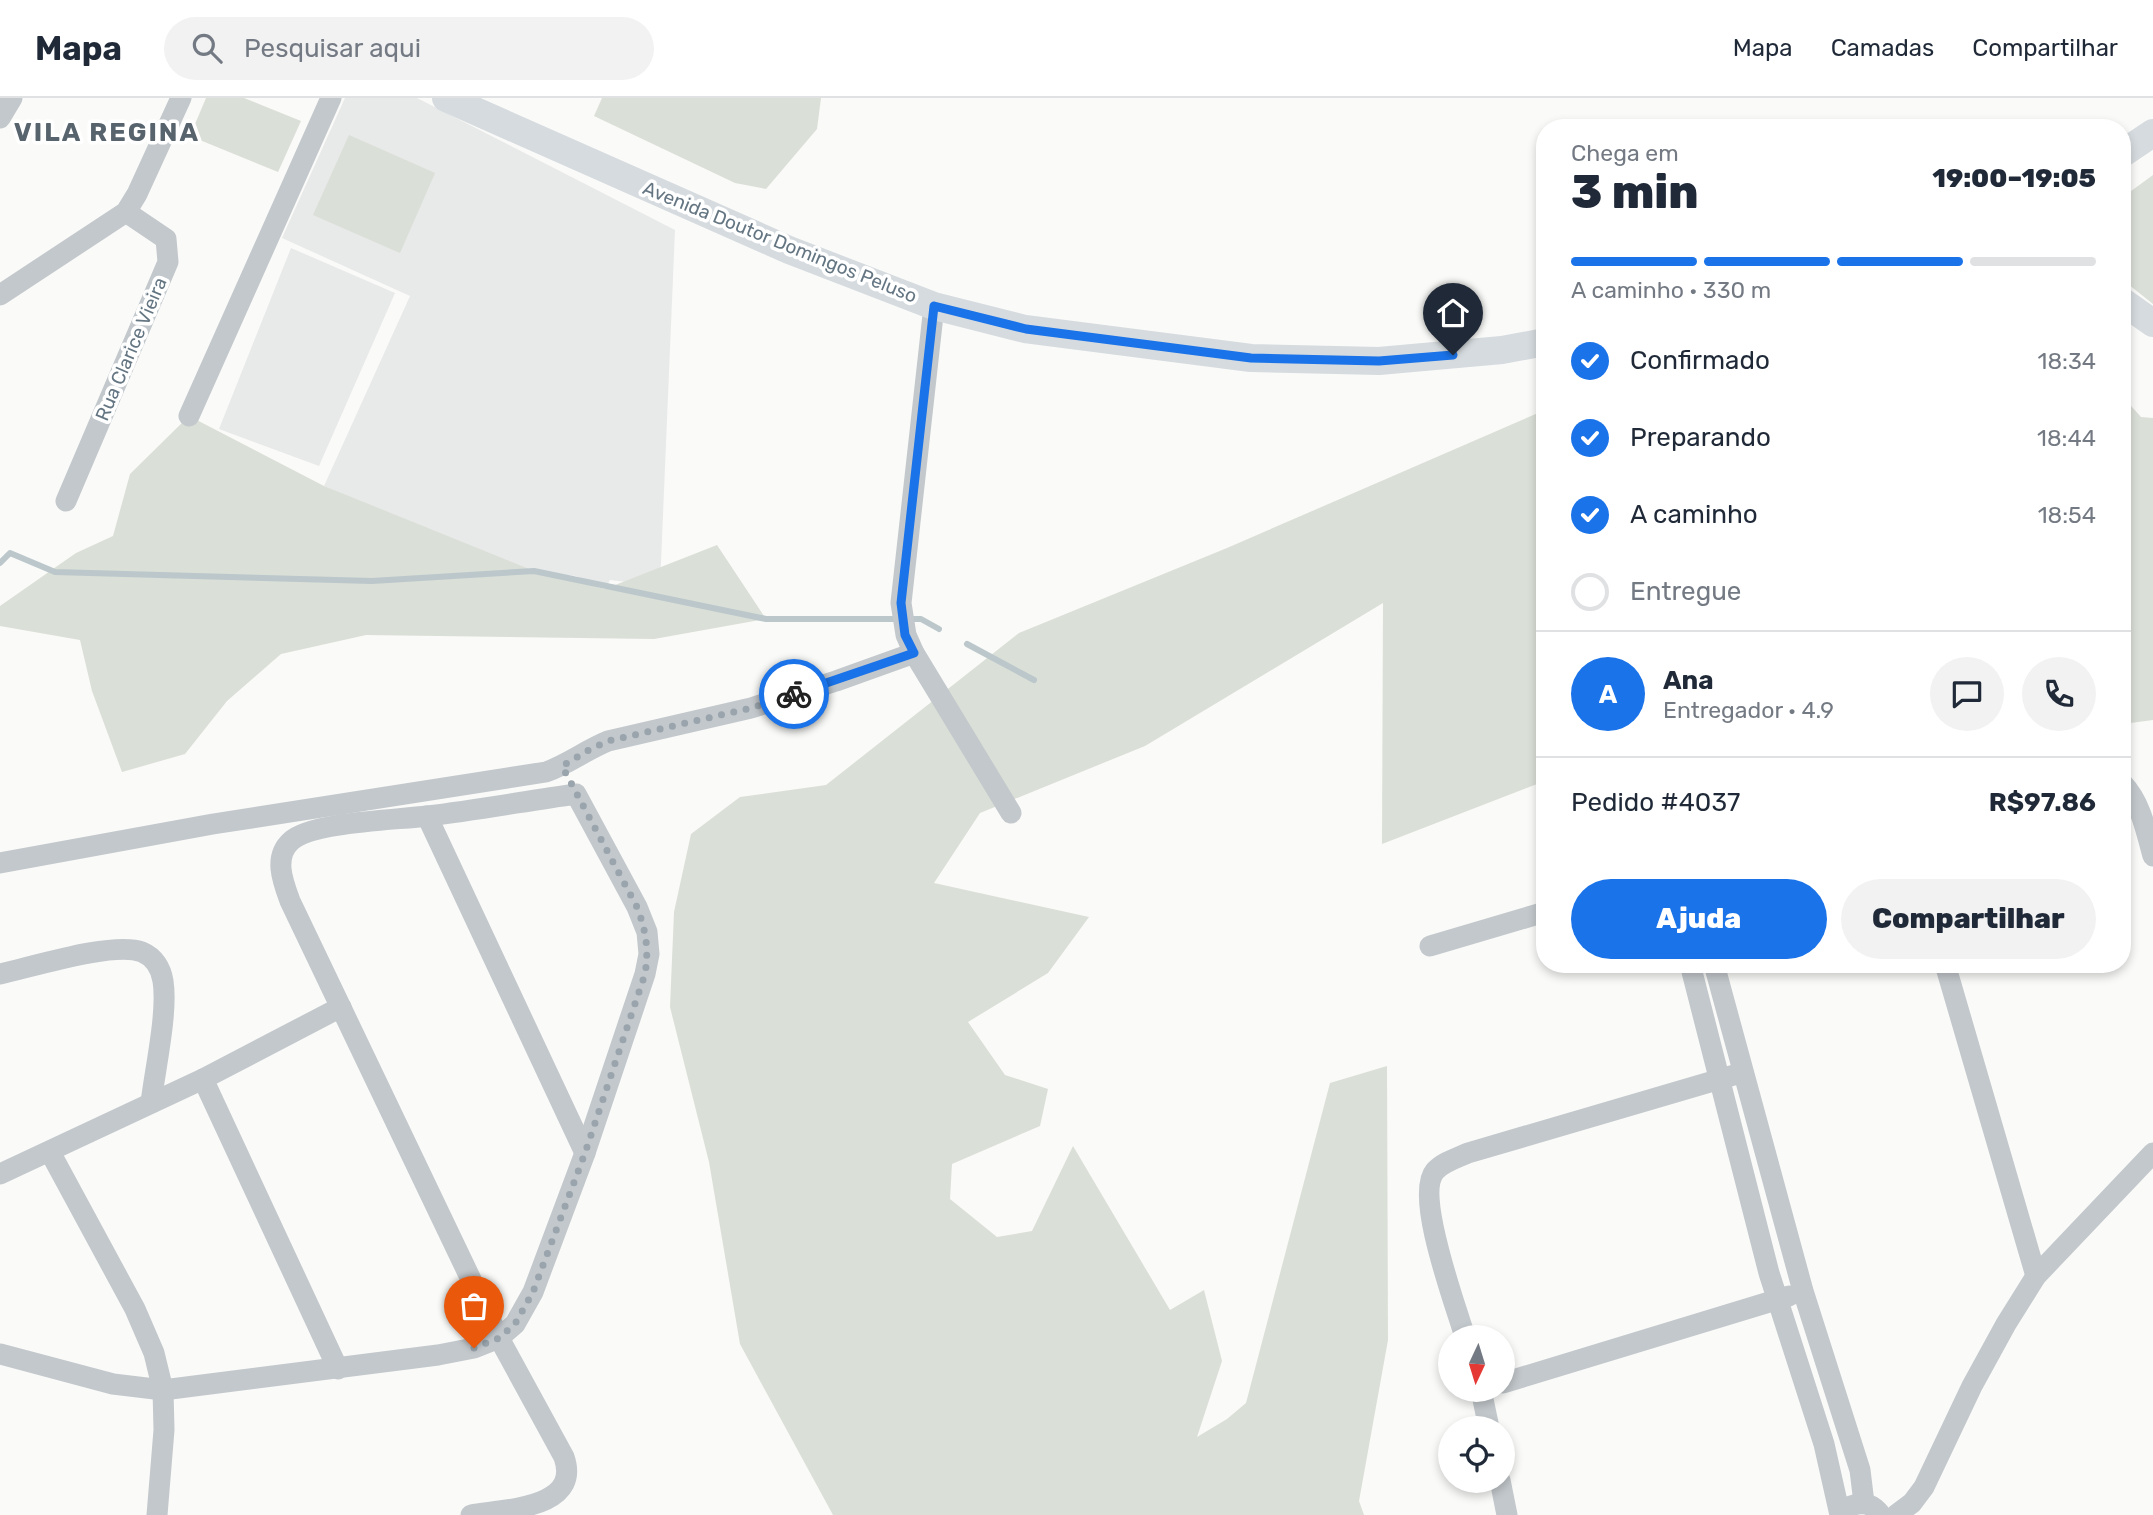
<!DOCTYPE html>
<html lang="pt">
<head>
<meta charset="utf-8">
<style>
  :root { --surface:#fff; --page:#f2f2f3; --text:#1f2937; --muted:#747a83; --line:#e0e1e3; --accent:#1a73e8 }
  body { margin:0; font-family:Rubik,sans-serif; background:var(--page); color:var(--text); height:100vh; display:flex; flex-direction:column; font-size:26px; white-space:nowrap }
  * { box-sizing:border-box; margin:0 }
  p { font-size:23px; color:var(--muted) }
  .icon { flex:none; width:38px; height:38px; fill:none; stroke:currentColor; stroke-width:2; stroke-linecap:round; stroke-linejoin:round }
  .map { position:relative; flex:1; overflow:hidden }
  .sheet { position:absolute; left:1536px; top:21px; width:595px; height:854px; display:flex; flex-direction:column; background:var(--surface); border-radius:28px; box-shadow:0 4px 10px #0003 }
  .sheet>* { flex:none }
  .needle { width:46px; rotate:184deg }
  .buttons { position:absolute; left:1438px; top:1227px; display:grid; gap:14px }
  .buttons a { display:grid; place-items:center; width:77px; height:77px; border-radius:50%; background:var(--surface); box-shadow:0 4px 10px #0003; font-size:35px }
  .pin { position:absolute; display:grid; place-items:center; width:60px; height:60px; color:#fff; margin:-72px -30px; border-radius:50% 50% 50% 0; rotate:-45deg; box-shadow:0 0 7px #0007 }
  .pin .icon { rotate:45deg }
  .courier { position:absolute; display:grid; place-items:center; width:70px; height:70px; margin:-35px; border:5px solid #1a73e8; border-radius:50%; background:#fff; color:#222; box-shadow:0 2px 9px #0007 }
  .head em { font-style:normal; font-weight:800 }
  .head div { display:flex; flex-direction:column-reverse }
  .head { display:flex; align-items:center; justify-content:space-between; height:119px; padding:0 35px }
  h1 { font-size:46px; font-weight:800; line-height:52px }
  .bar { display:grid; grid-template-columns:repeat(4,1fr); gap:10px 7px; align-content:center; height:84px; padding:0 35px }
  .bar i { height:9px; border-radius:5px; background:var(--line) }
  .bar .selected { background:var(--accent) }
  .bar p { grid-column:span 4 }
  .line { display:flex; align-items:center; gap:18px; padding:0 35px; border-top:2px solid var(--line) }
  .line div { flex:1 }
  .round { display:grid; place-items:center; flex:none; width:74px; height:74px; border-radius:37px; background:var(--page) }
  ol { padding:0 35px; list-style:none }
  li { display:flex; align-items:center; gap:21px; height:77px }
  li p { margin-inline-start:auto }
  li .icon { padding:7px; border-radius:50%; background:var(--accent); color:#fff; stroke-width:4 }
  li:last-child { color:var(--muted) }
  li i { width:38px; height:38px; border:4px solid var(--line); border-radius:50% }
  .button { display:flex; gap:14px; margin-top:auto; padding:14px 35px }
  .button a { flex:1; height:80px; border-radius:42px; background:var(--accent); color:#fff; font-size:28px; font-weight:800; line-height:80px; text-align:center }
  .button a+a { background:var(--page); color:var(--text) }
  header { display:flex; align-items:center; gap:42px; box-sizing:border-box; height:98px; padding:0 35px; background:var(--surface); border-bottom:2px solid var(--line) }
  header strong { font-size:33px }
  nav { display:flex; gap:38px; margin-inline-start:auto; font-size:24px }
  .search { width:490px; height:63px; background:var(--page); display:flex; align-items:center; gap:18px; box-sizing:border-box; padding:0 24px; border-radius:38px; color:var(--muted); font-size:26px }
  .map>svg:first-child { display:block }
  .built { fill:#e8e9e9 }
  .green { fill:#dadfd7 }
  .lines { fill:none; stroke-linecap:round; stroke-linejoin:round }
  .stream { stroke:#bbc7cb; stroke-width:6 }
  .street { stroke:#c3c8cc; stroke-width:21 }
  .secondary { stroke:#d6dbdf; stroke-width:28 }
  .done { stroke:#99a4ac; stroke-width:7; stroke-dasharray:0 12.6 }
  .route { stroke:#1a73e8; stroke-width:9 }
  .labels { text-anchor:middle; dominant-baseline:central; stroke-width:7; stroke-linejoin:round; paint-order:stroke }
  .street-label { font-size:19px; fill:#657683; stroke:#fff }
  .district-label { font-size:26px; font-weight:bold; letter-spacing:2px; fill:#57646e; stroke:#fff }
</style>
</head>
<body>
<header>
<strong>Mapa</strong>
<div class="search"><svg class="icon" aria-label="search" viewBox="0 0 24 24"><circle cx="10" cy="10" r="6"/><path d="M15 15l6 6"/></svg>Pesquisar aqui</div>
<nav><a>Mapa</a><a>Camadas</a><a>Compartilhar</a></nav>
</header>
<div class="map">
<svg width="2153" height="1417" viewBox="0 0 2153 1417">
  <rect width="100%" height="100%" fill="#fafaf8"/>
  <!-- built -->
  <g class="built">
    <polygon points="345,0 417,0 675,132 660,488 610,482 605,491 576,478 514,471 324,388 410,198 282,140"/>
    <polygon points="291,150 395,195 319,368 219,331"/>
  </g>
  <!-- green -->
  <g class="green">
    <polygon points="206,0 244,0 301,23 278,74 190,38"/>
    <polygon points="602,0 821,0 817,31 766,91 735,85 594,18"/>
    <polygon points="349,37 435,75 400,155 313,117"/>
    <polygon points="2153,77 2153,206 2123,182 2123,99"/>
    <polygon points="2123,299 2141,319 2153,320 2153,622 2123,626"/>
    <polygon points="1545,312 1545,683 1382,746 1383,505 1145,648 980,715 934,785 1089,819 1048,875 968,924 1005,977 1048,991 1040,1028 952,1066 950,1101 997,1139 1032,1133 1073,1048 1170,1212 1204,1192 1222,1263 1197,1339 1227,1321 1246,1305 1330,985 1387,968 1388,1242 1359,1403 1364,1417 833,1417 740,1246 709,1064 670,909 674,814 691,736 740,699 826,687 1019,535 1227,450"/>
    <polygon points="189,318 324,388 534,473 605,491 717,447 766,521 654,541 366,537 281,556 227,603 185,656 122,674 92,593 80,542 0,528 0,508 76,455 113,438 130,376"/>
  </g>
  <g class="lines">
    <!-- stream -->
    <g class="stream">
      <polyline points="0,465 10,455 55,474 372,483 534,473 766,521 921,521 939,531"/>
      <polyline points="967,546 1034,582"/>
    </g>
    <!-- street -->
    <g class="street">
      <polyline points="0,20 12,0"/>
      <polyline points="0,197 126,114 137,96 181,0"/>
      <polyline points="934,208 901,505 906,537 914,555 1011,715"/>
      <polyline points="189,318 331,0"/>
      <polyline points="66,403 168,164 166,141 126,114"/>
      <path d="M2123 686C2141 705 2146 733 2153 758"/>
      <path d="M576 696 637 809 647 834 649 856 645 876 585 1055 533 1194 515 1226 499 1240 290 803C283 784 273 759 291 743 311 724 397 722 427 718 477 712 526 703 576 696Z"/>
      <polyline points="427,718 585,1055"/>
      <path d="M0 765 213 726 546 674C568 666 586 652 608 643L751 610 836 583 914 555"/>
      <polyline points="1430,848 1545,814"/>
      <polyline points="1690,866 1769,1175 1824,1346 1840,1417"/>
      <polyline points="1714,866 1803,1193 1860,1372 1864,1405"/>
      <polyline points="1945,866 2036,1178"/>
      <path d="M0 876C32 869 114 843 142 854 154 859 161 870 163 883 168 914 155 971 151 1005"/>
      <polyline points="203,981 338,1271"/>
      <polyline points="50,1054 135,1211 154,1255 163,1292 164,1332 157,1417"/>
      <polyline points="0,1076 203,981 341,909"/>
      <path d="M1465 1239C1456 1208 1414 1097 1435 1073 1443 1064 1457 1060 1468 1055L1734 977"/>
      <path d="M0 1256 113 1286 163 1292 438 1257 474 1250 499 1240 564 1359C582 1411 504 1411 471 1417"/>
      <polyline points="1503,1285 1789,1198"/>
      <polyline points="1481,1292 1489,1330"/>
      <polyline points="1500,1382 1507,1417"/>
      <path d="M1851 1408C1863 1403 1873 1406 1881 1417"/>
      <polyline points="1896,1417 1912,1405 1924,1389 1972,1288 2006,1226 2036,1178 2153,1055"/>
    </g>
    <!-- secondary -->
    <g class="secondary">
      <polyline points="446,0 789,152 934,208 1025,231 1251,260 1379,263 1502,252 1545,244"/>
      <polyline points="2123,55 2153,35"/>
      <polyline points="2123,204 2153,225"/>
    </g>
  </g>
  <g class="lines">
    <!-- done -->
    <path class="done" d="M474 1250 499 1240 515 1226 533 1194 585 1055 645 876C649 851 646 833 637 809L562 668 589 652 608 643 751 610 794 596"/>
    <!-- route -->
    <polyline class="route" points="794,596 914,555 905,537 901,505 934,208 1026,231 1251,260 1379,263 1453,257"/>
  </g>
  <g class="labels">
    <!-- street labels -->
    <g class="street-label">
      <text transform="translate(780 144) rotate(22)">Avenida Doutor Domingos Peluso</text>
      <text transform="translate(131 251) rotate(-67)">Rua Clarice Vieira</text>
    </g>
    <!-- district labels -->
    <g class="district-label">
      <text x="107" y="34">VILA REGINA</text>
    </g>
  </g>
</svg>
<div class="buttons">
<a><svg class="needle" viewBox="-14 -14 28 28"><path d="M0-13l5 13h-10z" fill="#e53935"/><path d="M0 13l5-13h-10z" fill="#747a83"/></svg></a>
<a><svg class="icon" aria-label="locate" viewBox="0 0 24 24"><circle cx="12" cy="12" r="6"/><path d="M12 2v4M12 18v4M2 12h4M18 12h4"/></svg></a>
</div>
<div class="pin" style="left:474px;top:1250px;background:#ea580c"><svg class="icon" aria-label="bag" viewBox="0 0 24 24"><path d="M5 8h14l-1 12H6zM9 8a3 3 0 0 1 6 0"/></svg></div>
<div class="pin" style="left:1453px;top:257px;background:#1f2937"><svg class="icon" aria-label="home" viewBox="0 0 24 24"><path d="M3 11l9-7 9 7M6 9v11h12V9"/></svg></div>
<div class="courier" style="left:794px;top:596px"><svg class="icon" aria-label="bike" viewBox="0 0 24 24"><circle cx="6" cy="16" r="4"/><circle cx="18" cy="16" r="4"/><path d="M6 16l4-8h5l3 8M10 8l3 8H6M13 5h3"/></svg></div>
<section class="sheet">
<div class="head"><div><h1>3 min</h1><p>Chega em</p></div><em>19:00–19:05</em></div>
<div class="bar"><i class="selected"></i><i class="selected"></i><i class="selected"></i><i></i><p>A caminho · 330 m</p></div>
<ol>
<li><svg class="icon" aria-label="check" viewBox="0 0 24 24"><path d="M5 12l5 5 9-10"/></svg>Confirmado<p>18:34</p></li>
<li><svg class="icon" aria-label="check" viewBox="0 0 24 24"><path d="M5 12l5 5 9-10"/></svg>Preparando<p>18:44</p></li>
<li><svg class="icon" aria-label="check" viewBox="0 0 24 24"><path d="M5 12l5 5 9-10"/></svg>A caminho<p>18:54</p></li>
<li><i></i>Entregue</li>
</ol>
<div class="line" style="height:126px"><b class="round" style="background:var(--accent);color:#fff">A</b><div><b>Ana</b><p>Entregador · 4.9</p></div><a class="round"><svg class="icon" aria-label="chat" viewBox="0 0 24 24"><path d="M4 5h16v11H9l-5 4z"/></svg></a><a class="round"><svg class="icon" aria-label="phone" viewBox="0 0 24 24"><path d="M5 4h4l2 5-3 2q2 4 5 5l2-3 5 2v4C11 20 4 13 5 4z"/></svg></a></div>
<div class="line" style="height:91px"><div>Pedido #4037</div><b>R$97.86</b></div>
<div class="button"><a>Ajuda</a><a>Compartilhar</a></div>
</section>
</div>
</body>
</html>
